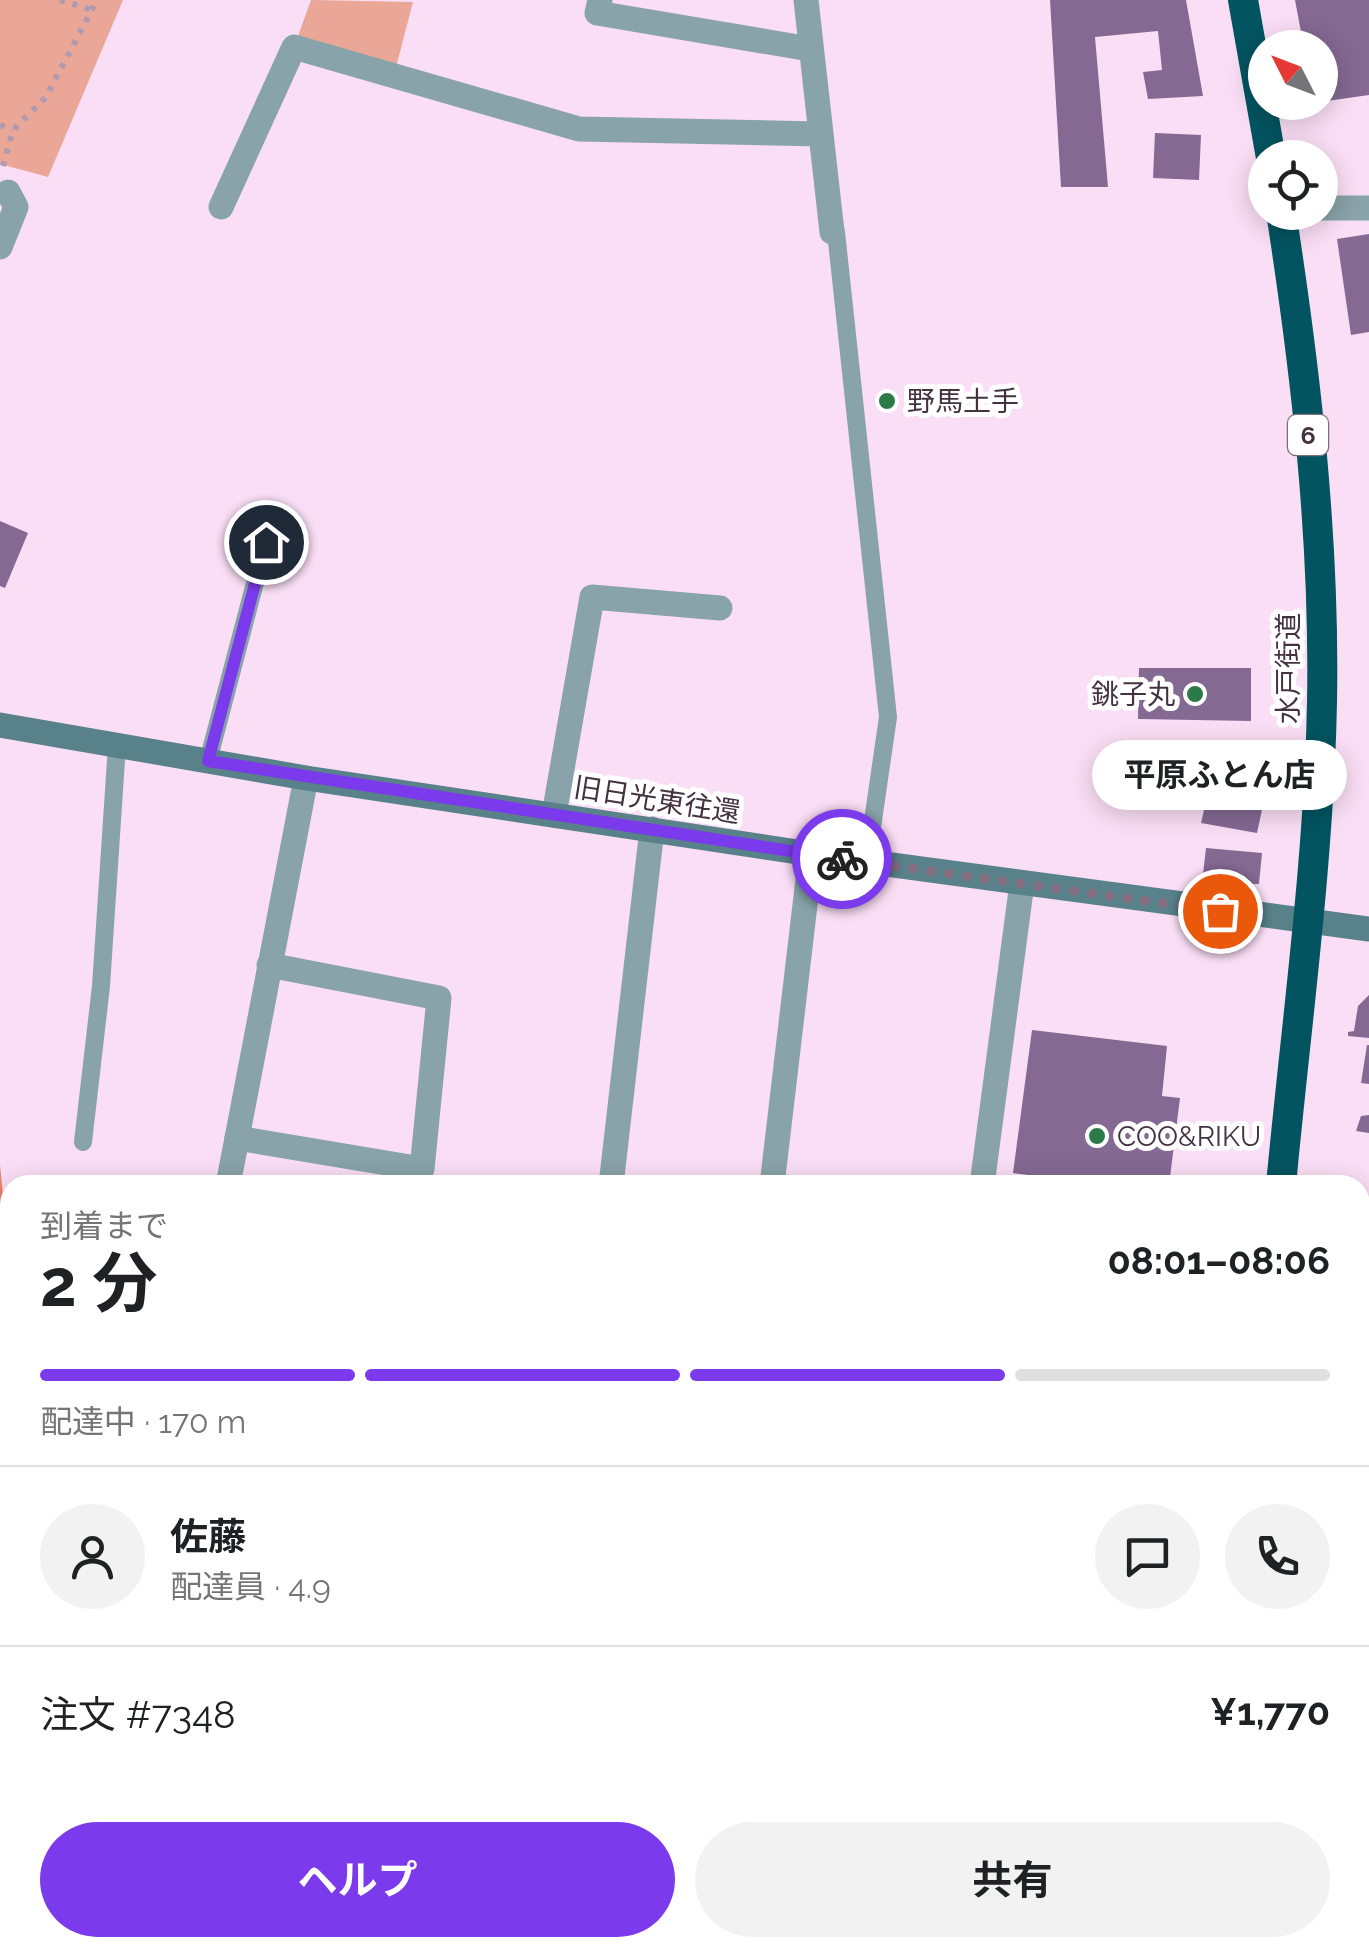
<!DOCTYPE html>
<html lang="ja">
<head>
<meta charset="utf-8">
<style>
  :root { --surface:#fff; --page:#f2f2f2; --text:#202124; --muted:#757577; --line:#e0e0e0; --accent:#7c3aed }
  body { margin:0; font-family:Raleway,"Noto Sans JP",sans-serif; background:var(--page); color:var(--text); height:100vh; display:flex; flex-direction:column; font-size:38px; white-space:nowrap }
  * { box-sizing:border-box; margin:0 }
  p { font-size:32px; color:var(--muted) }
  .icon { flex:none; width:55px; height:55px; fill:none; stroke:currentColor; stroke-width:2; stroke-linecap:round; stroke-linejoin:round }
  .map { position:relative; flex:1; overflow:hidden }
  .panel { position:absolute; left:0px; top:1175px; width:1370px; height:782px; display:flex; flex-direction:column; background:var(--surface); border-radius:30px 30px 0 0; box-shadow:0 5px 25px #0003 }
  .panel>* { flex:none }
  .needle { width:65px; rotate:312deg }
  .controls { position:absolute; left:1248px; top:30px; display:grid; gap:20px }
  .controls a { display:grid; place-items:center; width:90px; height:90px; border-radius:50%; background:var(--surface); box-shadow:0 5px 25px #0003; font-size:50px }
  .pin { position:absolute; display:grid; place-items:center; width:85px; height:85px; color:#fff; margin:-42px; border:5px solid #fff; border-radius:50%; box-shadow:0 2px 10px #0007 }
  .courier { position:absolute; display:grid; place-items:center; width:100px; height:100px; margin:-50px; border:8px solid #7c3aed; border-radius:50%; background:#fff; color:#222; box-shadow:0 2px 12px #0007 }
  .bubble { position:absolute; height:70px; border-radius:35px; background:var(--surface); box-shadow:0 5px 25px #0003; font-size:32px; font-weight:700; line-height:70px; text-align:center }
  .head em { font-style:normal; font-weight:700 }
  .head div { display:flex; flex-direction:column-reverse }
  .head { display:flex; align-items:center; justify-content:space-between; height:170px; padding:0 40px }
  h1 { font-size:65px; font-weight:700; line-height:75px }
  .bar { display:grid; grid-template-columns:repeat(4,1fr); gap:15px 10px; align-content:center; height:120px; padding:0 40px }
  .bar i { height:12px; border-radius:8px; background:var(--line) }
  .bar .on { background:var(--accent) }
  .bar p { grid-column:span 4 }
  .line { display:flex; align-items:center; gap:25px; padding:0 40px; border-top:2px solid var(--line) }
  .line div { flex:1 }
  .round { display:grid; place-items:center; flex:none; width:105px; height:105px; border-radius:52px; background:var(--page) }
  .cta { display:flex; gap:20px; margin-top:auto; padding:20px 40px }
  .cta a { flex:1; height:115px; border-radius:60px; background:var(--accent); color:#fff; font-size:40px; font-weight:700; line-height:115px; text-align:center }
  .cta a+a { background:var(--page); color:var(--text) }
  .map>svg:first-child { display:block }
  .green { fill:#eaa697 }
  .forest { fill:#ee836e }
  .building { fill:#846993 }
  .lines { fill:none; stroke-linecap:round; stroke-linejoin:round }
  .path { stroke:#b29aae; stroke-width:6; stroke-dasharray:5 8; stroke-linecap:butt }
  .lane { stroke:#88a3a9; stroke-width:18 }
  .street { stroke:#88a3a9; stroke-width:25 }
  .secondary { stroke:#58818a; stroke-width:25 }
  .highway { stroke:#035461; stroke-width:30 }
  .done { stroke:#846e80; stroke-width:10; stroke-dasharray:0 18 }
  .route { stroke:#7c3aed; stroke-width:12 }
  .poi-dot { fill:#2d7a49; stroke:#fff; stroke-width:4 }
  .labels { text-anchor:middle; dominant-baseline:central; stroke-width:10; stroke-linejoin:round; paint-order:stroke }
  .shield { fill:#fff; stroke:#7c707a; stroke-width:2.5 }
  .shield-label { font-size:25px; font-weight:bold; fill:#443241 }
  .poi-label { font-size:28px; fill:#443241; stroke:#fff; text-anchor:start }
  .street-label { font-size:28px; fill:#443241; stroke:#fff }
</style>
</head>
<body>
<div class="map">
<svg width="1369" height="1956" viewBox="0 0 1369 1956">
  <rect width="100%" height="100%" fill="#fadef5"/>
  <!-- green -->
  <g class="green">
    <polygon points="0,0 123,0 48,177 0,164"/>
    <polygon points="311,0 413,2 394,75 294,47"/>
  </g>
  <!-- forest -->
  <g class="forest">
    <polygon points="0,1165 3,1195 10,1199 10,1627 0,1619"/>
    <polygon points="348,1948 625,1948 629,1956 356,1956"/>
  </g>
  <!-- building -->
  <g class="building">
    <polygon points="1050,0 1186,0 1203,96 1148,99 1143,72 1162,70 1158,31 1095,37 1108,187 1061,187"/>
    <polygon points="1295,0 1369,0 1369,95 1320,102 1320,48 1304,48"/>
    <polygon points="1155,133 1201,135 1199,180 1153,178"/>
    <polygon points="1369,234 1369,332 1351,335 1337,239"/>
    <polygon points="0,521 28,533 5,588 0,586"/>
    <polygon points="1139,668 1251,668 1251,721 1138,719"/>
    <polygon points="1207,797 1263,805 1257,833 1201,823"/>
    <polygon points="1206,848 1262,853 1259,884 1202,883"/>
    <polygon points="1369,995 1369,1038 1348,1036 1348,1032 1354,1031 1358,1006"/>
    <polygon points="1032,1030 1167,1046 1162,1096 1180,1098 1169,1185 1109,1185 1013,1173"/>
    <polygon points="1367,1045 1369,1045 1369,1084 1361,1083"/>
    <polygon points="1369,1115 1369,1133 1356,1131 1361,1116"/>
    <polygon points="1360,1396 1369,1397 1369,1511 1360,1510"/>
    <polygon points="1360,1544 1369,1546 1366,1590 1360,1589"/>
    <polygon points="5,1646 10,1651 10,1725 0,1716 0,1652"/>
    <polygon points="1360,1684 1369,1685 1369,1752 1360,1751"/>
    <polygon points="0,1723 10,1732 10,1753 0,1763"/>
    <polygon points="1360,1774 1369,1774 1369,1823 1360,1822"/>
    <polygon points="10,1816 10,1865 0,1855 0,1827"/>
    <polygon points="0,1873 10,1883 10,1899 0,1908"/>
    <polygon points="10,1927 10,1948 71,1948 63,1956 0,1956 0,1938"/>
    <polygon points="118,1948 196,1948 188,1956 126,1956"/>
    <polygon points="910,1948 1076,1948 1075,1956 909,1956"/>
  </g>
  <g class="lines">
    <!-- path -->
    <g class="path">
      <polyline points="60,0 92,10"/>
      <polyline points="0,125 13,130"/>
      <polyline points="3,166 13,130 46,97 97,0"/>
    </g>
    <!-- lane -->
    <g class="lane">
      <polyline points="832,232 836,232 888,717 867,862"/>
      <polyline points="208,761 266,541"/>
      <polyline points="83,1142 101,986 117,745"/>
      <polyline points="1338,1948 1353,1956"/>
    </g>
    <!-- street -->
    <g class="street">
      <polyline points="600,0 597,13 810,49"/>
      <polyline points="806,0 832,232"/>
      <polyline points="221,207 294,47 579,129 820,134"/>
      <polyline points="1320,208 1369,208"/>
      <polyline points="0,247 16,207 8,192"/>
      <polyline points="554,815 592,597 720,608"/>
      <polyline points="237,1138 422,1169 439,998 269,965"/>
      <polyline points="228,1185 306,778"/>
      <polyline points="611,1185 652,829"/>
      <polyline points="772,1185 811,854"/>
      <polyline points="982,1185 1022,883"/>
      <polyline points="1360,1533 1369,1535"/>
      <polyline points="0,1617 10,1627"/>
      <polyline points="0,1799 10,1788"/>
      <polyline points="330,1948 338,1956"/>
      <polyline points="273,1956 281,1948"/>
      <polyline points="879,1956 880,1948"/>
    </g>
    <!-- secondary -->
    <polyline class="secondary" points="0,725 306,778 811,854 1369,929"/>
    <!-- highway -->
    <g class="highway">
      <polyline points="1243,0 1271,158"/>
      <path d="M1281 1185C1296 1025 1319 863 1322 702 1325 539 1306 373 1281 212"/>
      <polyline points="1201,1956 1202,1948"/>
    </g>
  </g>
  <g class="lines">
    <!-- done -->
    <polyline class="done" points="842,859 1220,911"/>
    <!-- route -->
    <polyline class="route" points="266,542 208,761 842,859"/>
  </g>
  <!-- markers -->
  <g class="poi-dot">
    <circle cx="887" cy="401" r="10"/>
    <circle cx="1195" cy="694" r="10"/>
    <circle cx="1097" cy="1136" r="10"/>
  </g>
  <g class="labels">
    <!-- shield labels -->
    <rect class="shield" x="1288" y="415" width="40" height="40" rx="8"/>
    <g class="shield-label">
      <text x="1308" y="435">6</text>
    </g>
    <!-- poi labels -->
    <g class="poi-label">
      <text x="907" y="401">野馬土手</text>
      <text x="1175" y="694" text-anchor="end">銚子丸</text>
      <text x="1117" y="1136">COO&amp;RIKU</text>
    </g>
    <!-- street labels -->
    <g class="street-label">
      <text transform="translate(1288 668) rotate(-90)">水戸街道</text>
      <text transform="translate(657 800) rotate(9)">旧日光東往還</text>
    </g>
  </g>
</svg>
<div class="controls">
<a><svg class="needle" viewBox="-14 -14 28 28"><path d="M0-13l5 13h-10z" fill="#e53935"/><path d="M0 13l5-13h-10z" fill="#757577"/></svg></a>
<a><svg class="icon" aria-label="locate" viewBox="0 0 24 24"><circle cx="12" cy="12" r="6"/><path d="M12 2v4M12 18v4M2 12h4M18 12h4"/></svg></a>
</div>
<div class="pin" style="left:1220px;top:911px;background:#ea580c"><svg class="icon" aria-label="bag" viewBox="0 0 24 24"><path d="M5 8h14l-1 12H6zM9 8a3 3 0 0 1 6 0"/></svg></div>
<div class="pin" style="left:266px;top:542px;background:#1f2937"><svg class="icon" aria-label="home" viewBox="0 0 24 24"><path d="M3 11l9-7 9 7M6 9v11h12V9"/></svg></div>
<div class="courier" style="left:842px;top:859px"><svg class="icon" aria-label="bike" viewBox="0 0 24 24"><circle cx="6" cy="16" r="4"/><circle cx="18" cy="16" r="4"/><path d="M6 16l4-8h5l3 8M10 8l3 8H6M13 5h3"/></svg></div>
<div class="bubble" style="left:1092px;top:740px;width:255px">平原ふとん店</div>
<section class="panel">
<div class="head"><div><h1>2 分</h1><p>到着まで</p></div><em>08:01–08:06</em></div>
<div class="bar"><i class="on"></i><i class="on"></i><i class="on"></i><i></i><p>配達中 · 170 m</p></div>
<div class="line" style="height:180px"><a class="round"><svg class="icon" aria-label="person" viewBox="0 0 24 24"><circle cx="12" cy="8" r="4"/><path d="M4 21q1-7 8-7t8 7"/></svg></a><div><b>佐藤</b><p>配達員 · 4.9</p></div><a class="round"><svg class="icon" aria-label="chat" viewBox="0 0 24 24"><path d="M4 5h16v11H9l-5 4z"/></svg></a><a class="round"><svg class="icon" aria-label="phone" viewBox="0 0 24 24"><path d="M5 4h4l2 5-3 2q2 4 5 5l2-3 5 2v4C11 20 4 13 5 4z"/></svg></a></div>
<div class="line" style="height:130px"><div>注文 #7348</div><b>¥1,770</b></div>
<div class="cta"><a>ヘルプ</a><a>共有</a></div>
</section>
</div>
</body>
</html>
